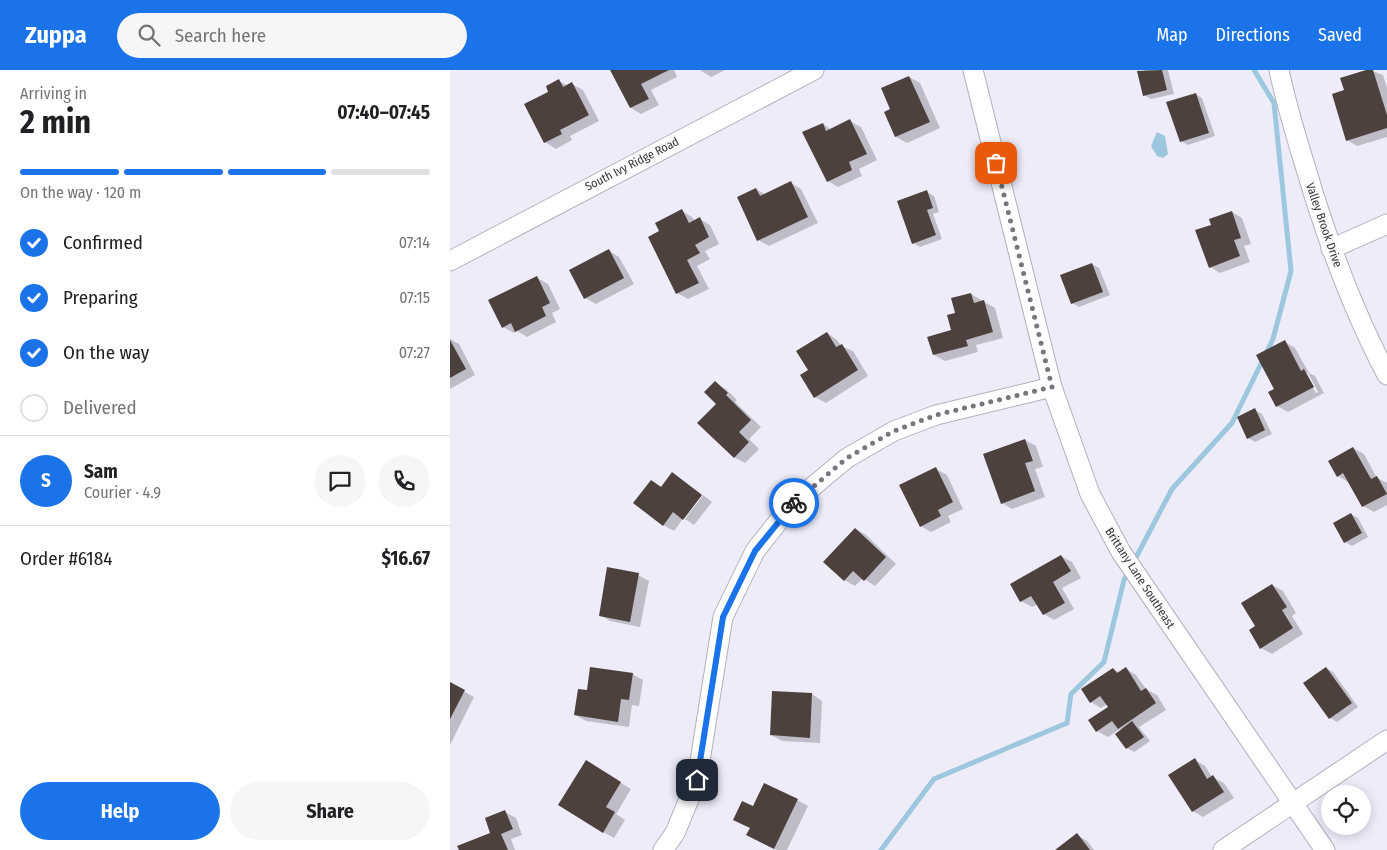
<!DOCTYPE html>
<html lang="en">
<head>
<meta charset="utf-8">
<style>
  :root { --surface:#fff; --page:#f6f6f6; --text:#202124; --muted:#757577; --line:#e0e0e0; --accent:#1a73e8 }
  body { margin:0; font-family:"Fira Sans Condensed",sans-serif; background:var(--page); color:var(--text); height:100vh; display:flex; flex-direction:column; font-size:19px; white-space:nowrap }
  * { box-sizing:border-box; margin:0 }
  p { font-size:16px; color:var(--muted) }
  .icon { flex:none; width:28px; height:28px; fill:none; stroke:currentColor; stroke-width:2; stroke-linecap:round; stroke-linejoin:round }
  .map { position:relative; flex:1; overflow:hidden }
  .details { display:flex; flex-direction:column; background:var(--surface); width:450px }
  .details>* { flex:none }
  .fabs { position:absolute; left:871px; top:715px; display:grid; gap:10px }
  .fabs a { display:grid; place-items:center; width:50px; height:50px; border-radius:50%; background:var(--surface); box-shadow:0 2px 12px #0003; font-size:25px }
  .pin { position:absolute; display:grid; place-items:center; width:42px; height:42px; color:#fff; margin:-21px; border-radius:10px; box-shadow:0 2px 8px #0006 }
  .courier { position:absolute; display:grid; place-items:center; width:50px; height:50px; margin:-25px; border:4px solid #1a73e8; border-radius:50%; background:#fff; color:#222; box-shadow:0 1px 6px #0007 }
  .headline em { font-style:normal; font-weight:700 }
  .headline div { display:flex; flex-direction:column-reverse }
  .headline { display:flex; align-items:center; justify-content:space-between; height:85px; padding:0 20px }
  h1 { font-size:32px; font-weight:700; line-height:38px }
  .bar { display:grid; grid-template-columns:repeat(4,1fr); gap:8px 5px; align-content:center; height:60px; padding:0 20px }
  .bar i { height:6px; border-radius:4px; background:var(--line) }
  .bar .active { background:var(--accent) }
  .bar p { grid-column:span 4 }
  .line { display:flex; align-items:center; gap:12px; padding:0 20px; border-top:1px solid var(--line) }
  .line div { flex:1 }
  .round { display:grid; place-items:center; flex:none; width:52px; height:52px; border-radius:26px; background:var(--page) }
  ol { padding:0 20px; list-style:none }
  li { display:flex; align-items:center; gap:15px; height:55px }
  li p { margin-inline-start:auto }
  li .icon { padding:5px; border-radius:50%; background:var(--accent); color:#fff; stroke-width:4 }
  li:last-child { color:var(--muted) }
  li i { width:28px; height:28px; border:2px solid var(--line); border-radius:50% }
  .cta { display:flex; gap:10px; margin-top:auto; padding:10px 20px }
  .cta a { flex:1; height:58px; border-radius:30px; background:var(--accent); color:#fff; font-size:20px; font-weight:700; line-height:58px; text-align:center }
  .cta a+a { background:var(--page); color:var(--text) }
  header { display:flex; align-items:center; gap:30px; box-sizing:border-box; height:70px; padding:0 25px; background:var(--accent); color:#fff }
  header strong { font-size:24px }
  nav { display:flex; gap:28px; margin-inline-start:auto; font-size:18px }
  .search { width:350px; height:45px; background:var(--page); display:flex; align-items:center; gap:12px; box-sizing:border-box; padding:0 18px; border-radius:28px; color:var(--muted); font-size:19px }
  main { display:flex; flex:1; min-height:0 }
  .map>svg:first-child { display:block }
  .water { fill:#9cc7de }
  .shadow { fill:#0003; fill-rule:evenodd }
  .lines { fill:none; stroke-linecap:round; stroke-linejoin:round }
  .stream { stroke:#9cc7de; stroke-width:5 }
  .building { fill:#4d413e }
  .minor-casing { stroke:#b3b0bd; stroke-width:21 }
  .minor { stroke:#fff; stroke-width:19 }
  .done { stroke:#77767e; stroke-width:5; stroke-dasharray:0 9 }
  .route { stroke:#1a73e8; stroke-width:6 }
  .labels { text-anchor:middle; dominant-baseline:central; stroke-width:5; stroke-linejoin:round; paint-order:stroke }
  .street-label { font-size:12px; fill:#37363b; stroke:#fbfbfd }
</style>
</head>
<body>
<header>
<strong>Zuppa</strong>
<div class="search"><svg class="icon" aria-label="search" viewBox="0 0 24 24"><circle cx="10" cy="10" r="6"/><path d="M15 15l6 6"/></svg>Search here</div>
<nav><a>Map</a><a>Directions</a><a>Saved</a></nav>
</header>
<main>
<section class="details">
<div class="headline"><div><h1>2 min</h1><p>Arriving in</p></div><em>07:40–07:45</em></div>
<div class="bar"><i class="active"></i><i class="active"></i><i class="active"></i><i></i><p>On the way · 120 m</p></div>
<ol>
<li><svg class="icon" aria-label="check" viewBox="0 0 24 24"><path d="M5 12l5 5 9-10"/></svg>Confirmed<p>07:14</p></li>
<li><svg class="icon" aria-label="check" viewBox="0 0 24 24"><path d="M5 12l5 5 9-10"/></svg>Preparing<p>07:15</p></li>
<li><svg class="icon" aria-label="check" viewBox="0 0 24 24"><path d="M5 12l5 5 9-10"/></svg>On the way<p>07:27</p></li>
<li><i></i>Delivered</li>
</ol>
<div class="line" style="height:90px"><b class="round" style="background:var(--accent);color:#fff">S</b><div><b>Sam</b><p>Courier · 4.9</p></div><a class="round"><svg class="icon" aria-label="chat" viewBox="0 0 24 24"><path d="M4 5h16v11H9l-5 4z"/></svg></a><a class="round"><svg class="icon" aria-label="phone" viewBox="0 0 24 24"><path d="M5 4h4l2 5-3 2q2 4 5 5l2-3 5 2v4C11 20 4 13 5 4z"/></svg></a></div>
<div class="line" style="height:65px"><div>Order #6184</div><b>$16.67</b></div>
<div class="cta"><a>Help</a><a>Share</a></div>
</section>
<div class="map">
<svg width="937" height="780" viewBox="0 0 937 780">
  <rect width="100%" height="100%" fill="#eeecf9"/>
  <!-- water -->
  <polygon class="water" points="707,62 715,66 718,84 713,88 707,86 701,76"/>
  <!-- shadow -->
  <g class="shadow">
    <polygon points="162,0 224,0 227,7 201,20 209,35 191,44 181,38"/>
    <polygon points="250,0 275,0 261,7"/>
    <polygon points="696,0 718,0 724,24 701,29 694,25 689,2"/>
    <polygon points="920,0 933,5 937,18 937,67 907,76 897,70 896,21"/>
    <polygon points="459,7 470,13 490,58 457,73 446,67 435,42 442,40"/>
    <polygon points="109,11 118,16 122,14 133,20 149,51 120,66 122,70 106,79 95,72 100,22"/>
    <polygon points="745,24 752,28 765,66 738,75 731,71"/>
    <polygon points="400,51 411,57 427,90 409,99 412,106 388,117 378,111 373,54 382,60"/>
    <polygon points="341,113 351,119 368,153 319,176 308,170 306,119 316,125"/>
    <polygon points="477,122 484,126 489,142 483,144 492,169 470,177 463,173"/>
    <polygon points="232,141 242,147 245,151 250,149 260,155 269,174 255,181 260,189 247,196 259,219 238,229 227,223 211,162"/>
    <polygon points="782,142 792,148 801,174 794,176 800,192 770,203 760,197 762,156"/>
    <polygon points="159,181 169,187 184,214 146,234 135,228"/>
    <polygon points="642,194 649,198 660,225 629,237 622,233"/>
    <polygon points="87,208 98,214 110,239 102,243 106,252 77,267 67,261 64,263 53,257"/>
    <polygon points="521,224 545,238 553,268 526,275 528,282 495,291 484,285 502,261 507,243"/>
    <polygon points="377,263 387,270 391,276 403,281 418,306 376,333 365,327 359,300"/>
    <polygon points="0,269 9,274 25,305 0,319"/>
    <path d="M835 272 845 278 859 303 865 306 874 323 838 342 827 336 825 319ZM855 303H858L868 322 866 323Z"/>
    <polygon points="265,313 276,319 287,330 285,332 311,357 299,369 309,379 295,393 284,387"/>
    <polygon points="805,340 812,344 822,364 805,372 798,368"/>
    <polygon points="575,370 586,376 593,397 585,399 595,427 562,439 552,433"/>
    <polygon points="903,378 914,384 927,408 937,413 937,435 924,442 913,436 898,412 888,406"/>
    <polygon points="486,399 497,405 513,439 498,446 501,452 481,462 471,456"/>
    <polygon points="222,404 251,424 224,461 213,455 201,411 212,417"/>
    <polygon points="253,425 262,432 244,455 235,449"/>
    <polygon points="901,444 908,448 918,467 902,476 895,472"/>
    <polygon points="406,459 416,465 446,494 425,516 413,508 405,516 394,510"/>
    <polygon points="611,486 622,492 631,508 612,518 624,539 604,550 594,544 588,534 582,537 571,531"/>
    <polygon points="188,505 199,511 190,557 160,551 150,545"/>
    <polygon points="822,515 833,521 846,543 842,546 853,564 822,584 811,578 807,556"/>
    <polygon points="876,598 883,602 908,637 887,652 880,648"/>
    <polygon points="663,599 670,603 676,599 686,605 696,619 707,625 716,640 689,657 700,671 684,682 677,678 667,664 672,660 670,659 658,667 647,661 659,637 657,634 651,638 641,632"/>
    <polygon points="182,604 193,610 189,636 182,635 179,657 136,651 125,645 138,622"/>
    <polygon points="0,614 24,627 0,675"/>
    <polygon points="362,624 372,631 370,673 332,671 321,665"/>
    <polygon points="745,690 755,696 762,707 774,713 784,728 753,747 743,741"/>
    <polygon points="147,698 181,719 166,744 175,750 164,768 153,762"/>
    <polygon points="347,730 358,736 337,780 327,780 308,771 303,738"/>
    <polygon points="55,742 66,748 72,765 61,769 65,780 11,780 42,764"/>
    <polygon points="627,765 637,771 644,780 607,780"/>
  </g>
  <g class="lines">
    <!-- stream -->
    <g class="stream">
      <polyline points="683,493 722,419 782,353 823,269 841,201 824,33 804,0"/>
      <polyline points="431,780 484,709 617,653 621,624 654,592 674,510 679,500"/>
    </g>
  </g>
  <!-- building -->
  <g class="building">
    <polygon points="160,0 219,0 191,14 199,29 180,38"/>
    <polygon points="712,0 717,20 693,26 687,1"/>
    <polygon points="916,0 923,0 937,45 937,58 896,71 882,24 894,20 890,8"/>
    <polygon points="459,6 480,52 445,67 434,42 440,39 431,18"/>
    <polygon points="109,9 113,17 122,12 139,45 110,60 112,64 94,73 74,34 98,22 96,16"/>
    <polygon points="746,23 759,63 730,72 716,32"/>
    <polygon points="400,49 417,84 399,92 402,100 377,112 352,62 373,53 376,61"/>
    <polygon points="341,111 358,147 307,171 287,127 306,118 310,126"/>
    <polygon points="477,120 483,138 477,140 486,165 462,174 447,131"/>
    <polygon points="232,139 239,153 250,147 259,167 245,175 250,183 237,190 249,213 226,224 198,167 209,161 205,153"/>
    <polygon points="782,141 791,168 784,170 790,186 759,198 745,160 761,155 759,149"/>
    <polygon points="159,179 174,208 134,229 119,200"/>
    <polygon points="642,193 653,222 621,234 610,205"/>
    <polygon points="87,206 100,233 92,237 96,246 65,262 61,253 52,258 38,230"/>
    <polygon points="521,223 524,233 534,230 543,262 516,270 518,276 483,285 477,267 501,260 497,245 505,243 501,228"/>
    <polygon points="377,262 386,277 392,274 408,300 364,328 350,305 358,300 346,281"/>
    <polygon points="0,270 16,299 0,308"/>
    <polygon points="835,270 851,301 854,299 864,317 826,337 818,322 824,319 806,285"/>
    <polygon points="265,311 278,323 276,325 301,350 289,362 299,372 284,388 247,353 266,334 254,322"/>
    <polygon points="805,338 815,360 797,369 787,347"/>
    <polygon points="575,369 583,391 575,393 585,421 551,434 533,384"/>
    <polygon points="903,377 921,409 927,406 937,424 912,437 893,403 887,407 878,391"/>
    <polygon points="486,397 503,432 488,440 491,446 470,457 449,415"/>
    <polygon points="222,402 252,425 233,450 223,442 213,456 183,433 201,410 211,417"/>
    <polygon points="901,443 912,463 894,473 883,453"/>
    <polygon points="405,458 436,487 414,511 403,501 394,511 373,492"/>
    <polygon points="611,485 621,501 603,512 615,533 593,545 581,526 570,532 560,514"/>
    <polygon points="157,497 189,503 180,552 149,546"/>
    <polygon points="822,514 837,537 832,540 843,558 810,579 799,560 805,556 791,533"/>
    <polygon points="140,597 183,603 179,630 171,629 168,652 124,645 128,619 137,620"/>
    <polygon points="676,597 691,621 696,618 706,633 668,659 662,651 646,662 638,650 658,637 650,626 640,633 631,619 663,598 667,603"/>
    <polygon points="876,597 902,633 879,649 853,613"/>
    <polygon points="0,612 15,620 0,649"/>
    <polygon points="322,621 362,623 360,668 320,665"/>
    <polygon points="682,651 694,667 676,679 665,664"/>
    <polygon points="745,688 757,709 763,705 774,722 742,742 718,705"/>
    <polygon points="136,690 171,712 156,737 165,742 153,763 108,735"/>
    <polygon points="314,713 348,729 324,779 296,765 300,758 283,750 292,731 303,736"/>
    <polygon points="55,740 63,759 51,764 58,780 9,780 7,776 40,763 35,748"/>
    <polygon points="627,763 640,780 605,780"/>
  </g>
  <g class="lines">
    <!-- minor casing -->
    <g class="minor-casing">
      <g id="minor">
        <polyline points="523,0 602,317 640,424 671,482 875,780"/>
        <path d="M829 0C836 34 846 66 856 99 877 170 902 239 937 305"/>
        <polyline points="881,179 937,154"/>
        <polyline points="0,191 364,0"/>
        <polyline points="213,780 225,763 247,710 273,547 305,481 342,434 397,388 444,361 486,345 602,317"/>
        <polyline points="773,780 937,670"/>
      </g>
    </g>
    <!-- minor -->
    <use href="#minor" class="minor"/>
  </g>
  <g class="lines">
    <!-- done -->
    <polyline class="done" points="344,433 397,388 444,361 486,345 602,317 546,93"/>
    <!-- route -->
    <polyline class="route" points="247,710 273,547 305,481 344,433"/>
  </g>
  <g class="labels">
    <!-- street labels -->
    <g class="street-label">
      <text transform="translate(182 94) rotate(-27)">South Ivy Ridge Road</text>
      <text transform="translate(874 155) rotate(71)">Valley Brook Drive</text>
      <text transform="translate(690 508) rotate(57)">Brittany Lane Southeast</text>
    </g>
  </g>
</svg>
<div class="fabs">
<a><svg class="icon" aria-label="locate" viewBox="0 0 24 24"><circle cx="12" cy="12" r="6"/><path d="M12 2v4M12 18v4M2 12h4M18 12h4"/></svg></a>
</div>
<div class="pin" style="left:546px;top:93px;background:#ea580c"><svg class="icon" aria-label="bag" viewBox="0 0 24 24"><path d="M5 8h14l-1 12H6zM9 8a3 3 0 0 1 6 0"/></svg></div>
<div class="pin" style="left:247px;top:710px;background:#1f2937"><svg class="icon" aria-label="home" viewBox="0 0 24 24"><path d="M3 11l9-7 9 7M6 9v11h12V9"/></svg></div>
<div class="courier" style="left:344px;top:433px"><svg class="icon" aria-label="bike" viewBox="0 0 24 24"><circle cx="6" cy="16" r="4"/><circle cx="18" cy="16" r="4"/><path d="M6 16l4-8h5l3 8M10 8l3 8H6M13 5h3"/></svg></div>
</div>
</main>
</body>
</html>
